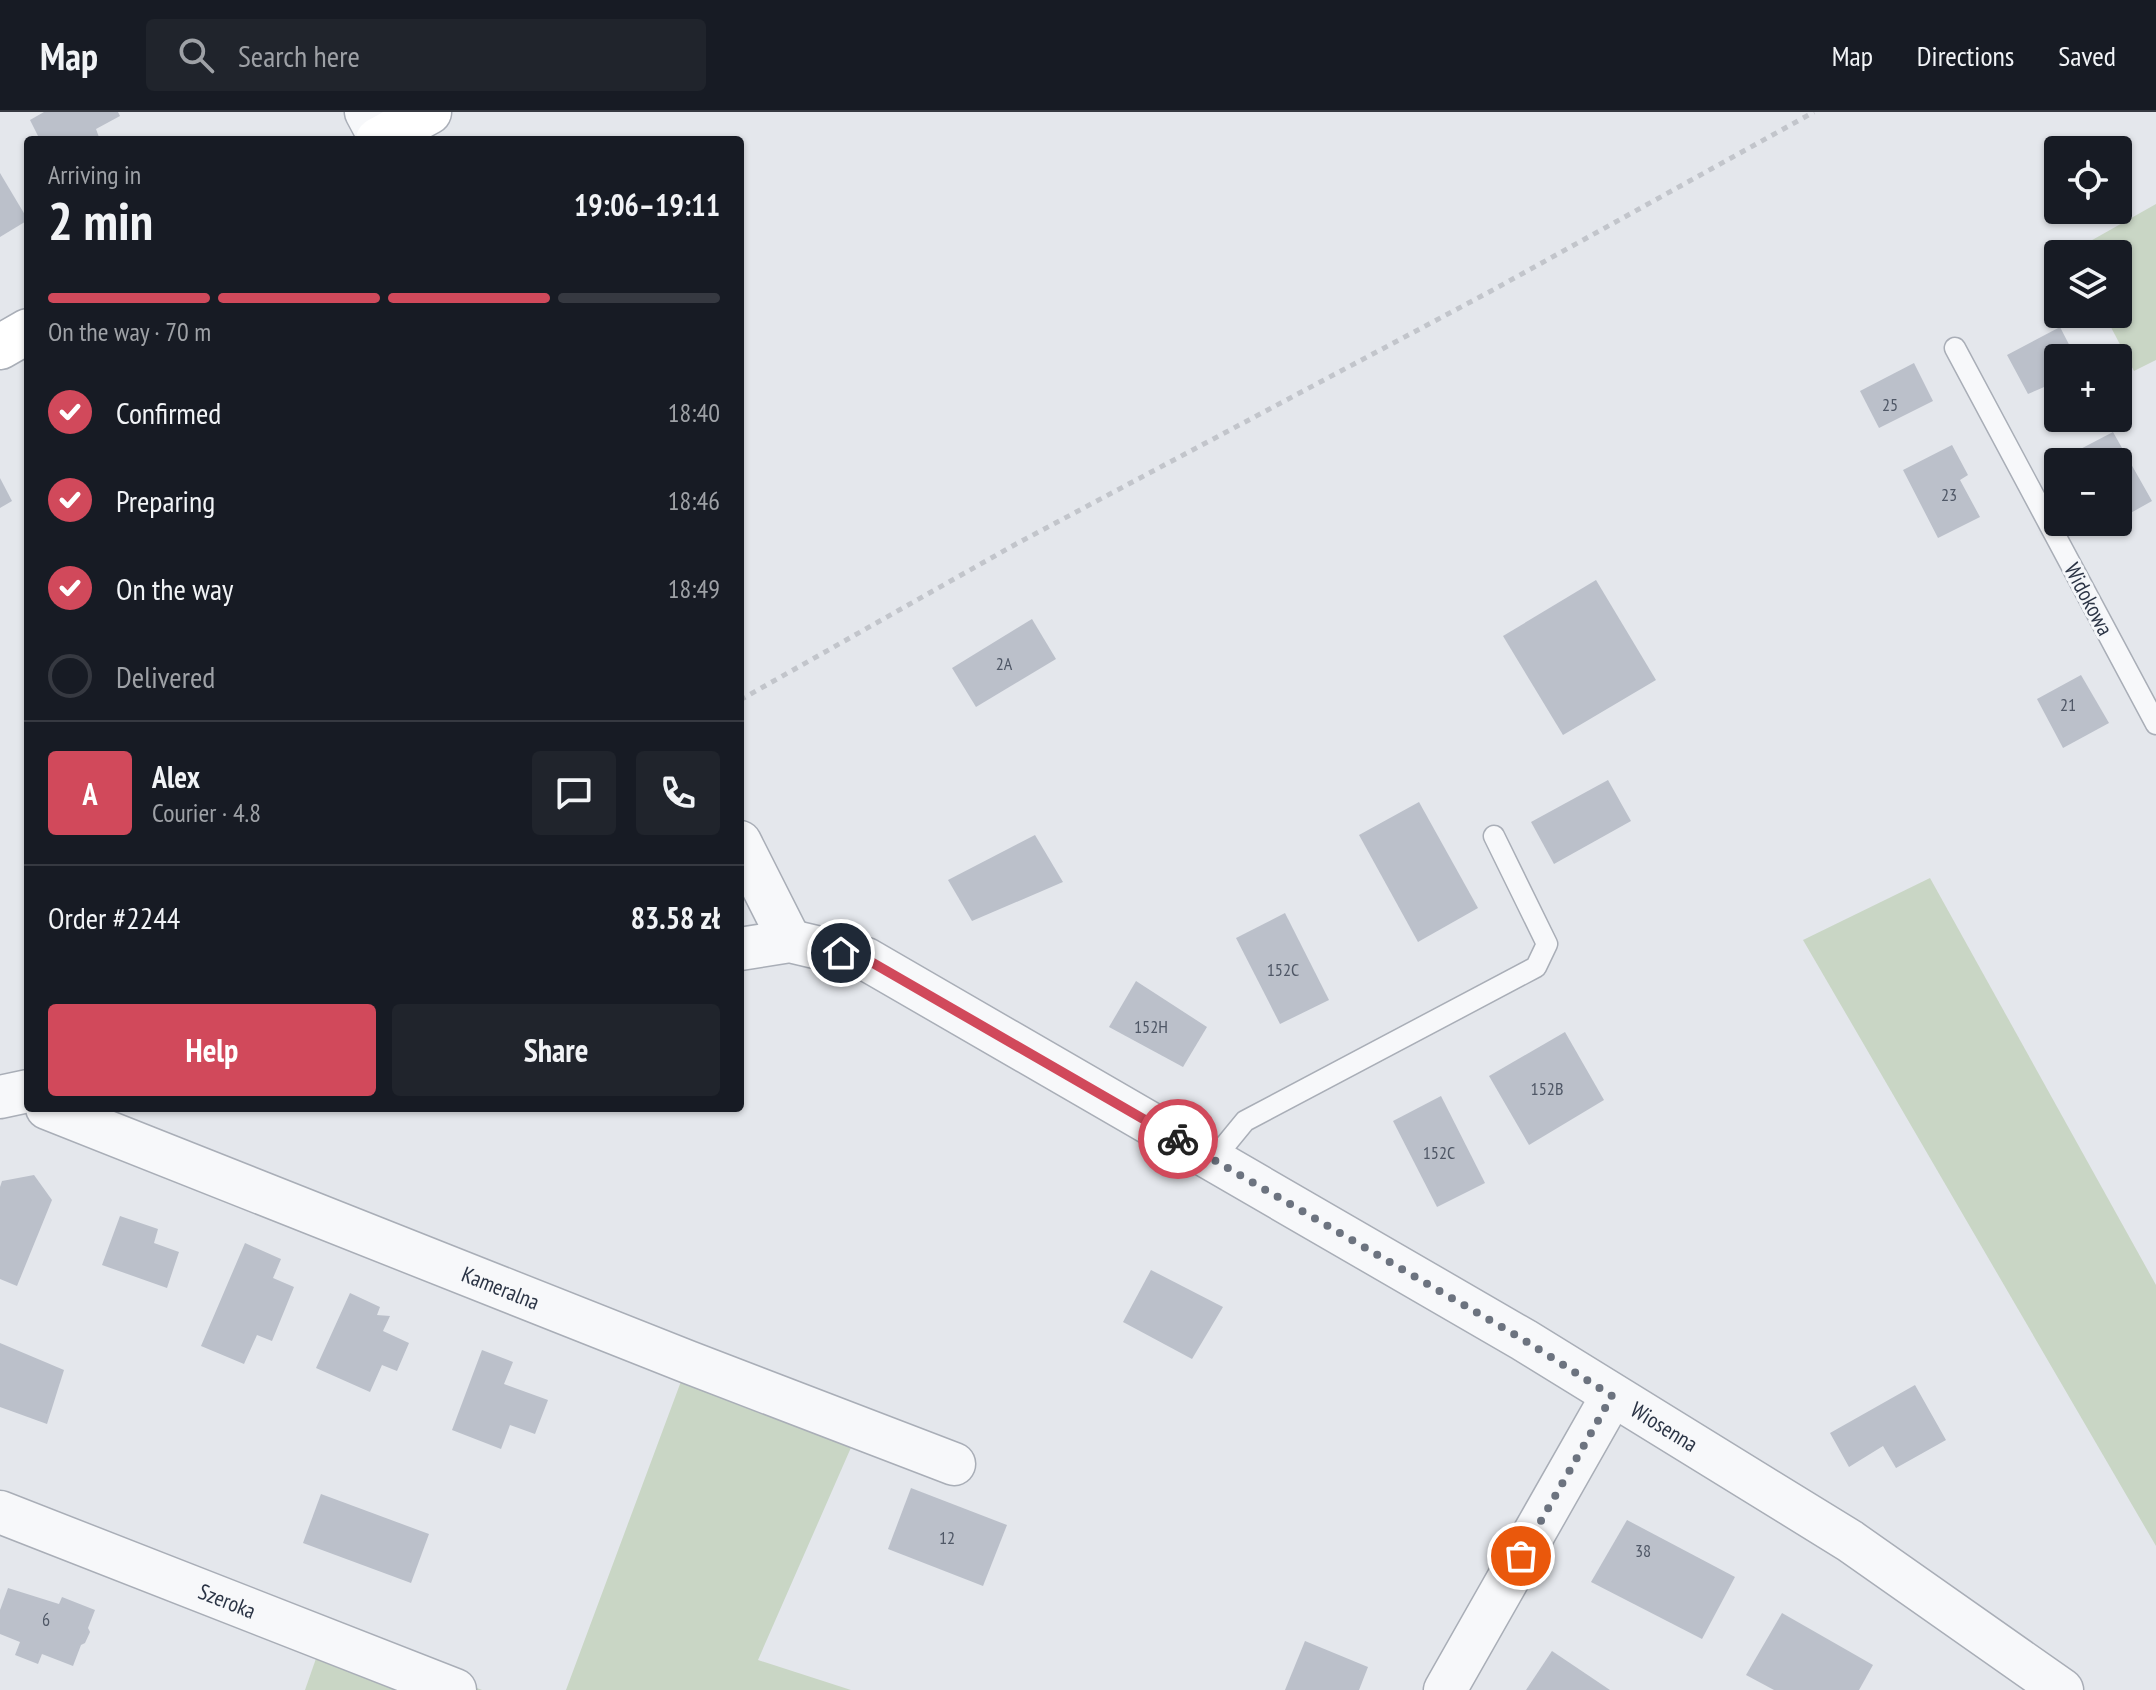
<!DOCTYPE html>
<html lang="en">
<head>
<meta charset="utf-8">
<style>
  :root { --surface:#171b24; --page:#20242c; --text:#f1f3f6; --muted:#9ea1a6; --line:#363941; --accent:#d1495b }
  body { margin:0; font-family:"PT Sans Narrow",sans-serif; background:var(--page); color:var(--text); height:100vh; display:flex; flex-direction:column; font-size:30px; white-space:nowrap }
  * { box-sizing:border-box; margin:0 }
  p { font-size:26px; color:var(--muted) }
  .icon { flex:none; width:44px; height:44px; fill:none; stroke:currentColor; stroke-width:2; stroke-linecap:round; stroke-linejoin:round }
  .map { position:relative; flex:1; overflow:hidden }
  .details { position:absolute; left:24px; top:24px; width:720px; height:976px; display:flex; flex-direction:column; background:var(--surface); border-radius:8px; box-shadow:0 2px 6px #0004 }
  .details>* { flex:none }
  .tools { position:absolute; left:2044px; top:24px; display:grid; gap:16px }
  .tools a { display:grid; place-items:center; width:88px; height:88px; border-radius:8px; background:var(--surface); box-shadow:0 2px 6px #0004; font-size:40px }
  .pin { position:absolute; display:grid; place-items:center; width:68px; height:68px; color:#fff; margin:-34px; border:4px solid #fff; border-radius:50%; box-shadow:0 2px 8px #0007 }
  .courier { position:absolute; display:grid; place-items:center; width:80px; height:80px; margin:-40px; border:6px solid #d1495b; border-radius:50%; background:#fff; color:#222; box-shadow:0 2px 10px #0007 }
  .summary em { font-style:normal; font-weight:800 }
  .summary div { display:flex; flex-direction:column-reverse }
  .summary { display:flex; align-items:center; justify-content:space-between; height:136px; padding:0 24px }
  h1 { font-size:52px; font-weight:800; line-height:60px }
  .bar { display:grid; grid-template-columns:repeat(4,1fr); gap:12px 8px; align-content:center; height:96px; padding:0 24px }
  .bar i { height:10px; border-radius:6px; background:var(--line) }
  .bar .selected { background:var(--accent) }
  .bar p { grid-column:span 4 }
  .line { display:flex; align-items:center; gap:20px; padding:0 24px; border-top:2px solid var(--line) }
  .line div { flex:1 }
  .round { display:grid; place-items:center; flex:none; width:84px; height:84px; border-radius:8px; background:var(--page) }
  ol { padding:0 24px; list-style:none }
  li { display:flex; align-items:center; gap:24px; height:88px }
  li p { margin-inline-start:auto }
  li .icon { padding:8px; border-radius:50%; background:var(--accent); color:#fff; stroke-width:4 }
  li:last-child { color:var(--muted) }
  li i { width:44px; height:44px; border:4px solid var(--line); border-radius:50% }
  .action { display:flex; gap:16px; margin-top:auto; padding:16px 24px }
  .action a { flex:1; height:92px; border-radius:8px; background:var(--accent); color:#fff; font-size:32px; font-weight:800; line-height:92px; text-align:center }
  .action a+a { background:var(--page); color:var(--text) }
  header { display:flex; align-items:center; gap:48px; box-sizing:border-box; height:112px; padding:0 40px; background:var(--surface); border-bottom:2px solid var(--line) }
  header strong { font-size:38px }
  nav { display:flex; gap:44px; margin-inline-start:auto; font-size:28px }
  .search { width:560px; height:72px; background:var(--page); display:flex; align-items:center; gap:20px; box-sizing:border-box; padding:0 28px; border-radius:8px; color:var(--muted); font-size:30px }
  .map>svg:first-child { display:block }
  .green { fill:#c9d6c5 }
  .building { fill:#bbc0ca }
  .lines { fill:none; stroke-linecap:round; stroke-linejoin:round }
  .lane-casing { stroke:#a9aeb7; stroke-width:23 }
  .street-casing { stroke:#a9aeb7; stroke-width:45 }
  .secondary-casing { stroke:#a9aeb7; stroke-width:47 }
  .path { stroke:#c2c5cb; stroke-width:5; stroke-dasharray:6 6; stroke-linecap:butt }
  .lane { stroke:#f7f8fa; stroke-width:20 }
  .street { stroke:#f7f8fa; stroke-width:42 }
  .secondary { stroke:#fff; stroke-width:44 }
  .done { stroke:#6c737f; stroke-width:8; stroke-dasharray:0 14.4 }
  .route { stroke:#d1495b; stroke-width:10 }
  .labels { text-anchor:middle; dominant-baseline:central; stroke-width:6; stroke-linejoin:round; paint-order:stroke }
  .number-label { font-size:18px; fill:#4f5766 }
  .street-label { font-size:22px; fill:#2b3445; stroke:#f4f6f9 }
</style>
</head>
<body>
<header>
<strong>Map</strong>
<div class="search"><svg class="icon" aria-label="search" viewBox="0 0 24 24"><circle cx="10" cy="10" r="6"/><path d="M15 15l6 6"/></svg>Search here</div>
<nav><a>Map</a><a>Directions</a><a>Saved</a></nav>
</header>
<div class="map">
<svg width="2156" height="1578" viewBox="0 0 2156 1578">
  <rect width="100%" height="100%" fill="#e4e7ec"/>
  <!-- green -->
  <g class="green">
    <polygon points="2156,92 2156,248 2134,259 2104,202 2118,202 2118,142 2071,140"/>
    <polygon points="1930,766 2156,1173 2156,1434 1803,828"/>
    <polygon points="683,1264 860,1315 758,1548 851,1578 566,1578"/>
    <polygon points="326,1518 482,1578 305,1578"/>
  </g>
  <!-- building -->
  <g class="building">
    <polygon points="44,0 118,0 120,4 96,17 100,28 35,28 39,26 30,8"/>
    <polygon points="0,61 28,108 0,125"/>
    <polygon points="2060,215 2076,246 2058,246 2058,269 2028,282 2007,243"/>
    <polygon points="1914,251 1933,289 1879,316 1860,279"/>
    <polygon points="2113,320 2152,389 2118,408 2118,350 2073,350 2069,343"/>
    <polygon points="1952,333 1968,363 1960,368 1980,405 1938,426 1903,358"/>
    <polygon points="0,366 12,389 0,396"/>
    <polygon points="1596,468 1656,568 1563,623 1503,524"/>
    <polygon points="1032,507 1056,547 976,595 952,556"/>
    <polygon points="2081,563 2109,611 2063,636 2037,587"/>
    <polygon points="1608,668 1631,709 1554,752 1531,710"/>
    <polygon points="1419,690 1478,796 1418,830 1359,723"/>
    <polygon points="1035,723 1063,770 972,809 948,768"/>
    <polygon points="1285,801 1329,888 1280,912 1236,826"/>
    <polygon points="1136,869 1207,915 1183,955 1109,915"/>
    <polygon points="1565,920 1604,988 1529,1033 1489,964"/>
    <polygon points="1441,984 1485,1071 1437,1095 1393,1009"/>
    <polygon points="34,1063 52,1088 17,1174 0,1167 0,1075 2,1069"/>
    <polygon points="120,1104 158,1117 154,1131 179,1140 167,1176 102,1153"/>
    <polygon points="245,1131 281,1147 273,1166 294,1175 272,1229 257,1223 244,1252 201,1234"/>
    <polygon points="1151,1158 1223,1195 1192,1247 1123,1210"/>
    <polygon points="350,1181 380,1195 377,1203 390,1204 383,1219 409,1231 397,1259 382,1253 370,1280 316,1256"/>
    <polygon points="0,1231 64,1258 47,1312 0,1295"/>
    <polygon points="482,1238 513,1250 504,1272 548,1288 535,1322 510,1313 501,1337 452,1318"/>
    <polygon points="1915,1273 1946,1328 1896,1356 1883,1334 1849,1355 1830,1321"/>
    <polygon points="911,1376 1007,1413 983,1474 888,1437"/>
    <polygon points="321,1382 429,1422 411,1471 303,1431"/>
    <polygon points="1627,1408 1735,1465 1702,1527 1591,1470"/>
    <polygon points="8,1476 59,1492 62,1485 95,1498 88,1516 90,1520 85,1531 81,1533 73,1554 42,1542 38,1552 15,1543 20,1530 0,1522 0,1498"/>
    <polygon points="1782,1501 1873,1553 1859,1578 1774,1578 1746,1563"/>
    <polygon points="1305,1529 1368,1555 1359,1578 1285,1578"/>
    <polygon points="1552,1539 1610,1578 1526,1578"/>
  </g>
  <g class="lines">
    <!-- lane casing -->
    <g class="lane-casing">
      <g id="lane">
        <polyline points="1955,236 2156,612"/>
        <polyline points="1213,1048 1245,1009 1536,855 1547,832 1494,724"/>
      </g>
    </g>
    <!-- street casing -->
    <g class="street-casing">
      <g id="street">
        <polyline points="366,0 381,28"/>
        <polyline points="740,730 790,829"/>
        <path id="s1" d="M740 837 790 829 866 847 1524 1228 1850 1429 2062 1578"/>
        <polyline points="0,985 28,979"/>
        <path id="s2" d="M47 996 688 1250 954 1352"/>
        <path id="s3" d="M0 1400 455 1578"/>
        <polyline points="1445,1578 1612,1284"/>
      </g>
    </g>
    <!-- secondary casing -->
    <g class="secondary-casing">
      <g id="secondary">
        <polyline points="378,28 429,0"/>
        <polyline points="0,235 28,219"/>
      </g>
    </g>
    <!-- path -->
    <polyline class="path" points="740,588 1016,432 1491,179 1814,0"/>
    <!-- lane -->
    <use href="#lane" class="lane"/>
    <!-- street -->
    <use href="#street" class="street"/>
    <!-- secondary -->
    <use href="#secondary" class="secondary"/>
  </g>
  <g class="lines">
    <!-- done -->
    <polyline class="done" points="1178,1027 1524,1228 1612,1284 1521,1444"/>
    <!-- route -->
    <polyline class="route" points="841,841 866,847 1178,1027"/>
  </g>
  <g class="labels">
    <!-- number labels -->
    <g class="number-label">
      <text x="1890" y="292">25</text>
      <text x="1949" y="382">23</text>
      <text x="1004" y="551">2A</text>
      <text x="2068" y="592">21</text>
      <text x="1283" y="857">152C</text>
      <text x="1151" y="914">152H</text>
      <text x="1547" y="976">152B</text>
      <text x="1439" y="1040">152C</text>
      <text x="947" y="1425">12</text>
      <text x="1643" y="1438">38</text>
      <text x="46" y="1507">6</text>
    </g>
    <!-- street labels -->
    <g class="street-label">
      <text transform="translate(2089 487) rotate(62)">Widokowa</text>
      <text stroke="none"><textPath href="#s2" startOffset="488">Kameralna</textPath></text>
      <text stroke="none"><textPath href="#s1" startOffset="1054">Wiosenna</textPath></text>
      <text stroke="none"><textPath href="#s3" startOffset="244">Szeroka</textPath></text>
    </g>
  </g>
</svg>
<div class="tools">
<a><svg class="icon" aria-label="locate" viewBox="0 0 24 24"><circle cx="12" cy="12" r="6"/><path d="M12 2v4M12 18v4M2 12h4M18 12h4"/></svg></a>
<a><svg class="icon" aria-label="layers" viewBox="0 0 24 24"><path d="M12 4l9 5-9 5-9-5zM3 14l9 5 9-5"/></svg></a>
<a>+</a>
<a>−</a>
</div>
<div class="pin" style="left:1521px;top:1444px;background:#ea580c"><svg class="icon" aria-label="bag" viewBox="0 0 24 24"><path d="M5 8h14l-1 12H6zM9 8a3 3 0 0 1 6 0"/></svg></div>
<div class="pin" style="left:841px;top:841px;background:#1f2937"><svg class="icon" aria-label="home" viewBox="0 0 24 24"><path d="M3 11l9-7 9 7M6 9v11h12V9"/></svg></div>
<div class="courier" style="left:1178px;top:1027px"><svg class="icon" aria-label="bike" viewBox="0 0 24 24"><circle cx="6" cy="16" r="4"/><circle cx="18" cy="16" r="4"/><path d="M6 16l4-8h5l3 8M10 8l3 8H6M13 5h3"/></svg></div>
<section class="details">
<div class="summary"><div><h1>2 min</h1><p>Arriving in</p></div><em>19:06–19:11</em></div>
<div class="bar"><i class="selected"></i><i class="selected"></i><i class="selected"></i><i></i><p>On the way · 70 m</p></div>
<ol>
<li><svg class="icon" aria-label="check" viewBox="0 0 24 24"><path d="M5 12l5 5 9-10"/></svg>Confirmed<p>18:40</p></li>
<li><svg class="icon" aria-label="check" viewBox="0 0 24 24"><path d="M5 12l5 5 9-10"/></svg>Preparing<p>18:46</p></li>
<li><svg class="icon" aria-label="check" viewBox="0 0 24 24"><path d="M5 12l5 5 9-10"/></svg>On the way<p>18:49</p></li>
<li><i></i>Delivered</li>
</ol>
<div class="line" style="height:144px"><b class="round" style="background:var(--accent);color:#fff">A</b><div><b>Alex</b><p>Courier · 4.8</p></div><a class="round"><svg class="icon" aria-label="chat" viewBox="0 0 24 24"><path d="M4 5h16v11H9l-5 4z"/></svg></a><a class="round"><svg class="icon" aria-label="phone" viewBox="0 0 24 24"><path d="M5 4h4l2 5-3 2q2 4 5 5l2-3 5 2v4C11 20 4 13 5 4z"/></svg></a></div>
<div class="line" style="height:104px"><div>Order #2244</div><b>83.58 zł</b></div>
<div class="action"><a>Help</a><a>Share</a></div>
</section>
</div>
</body>
</html>
